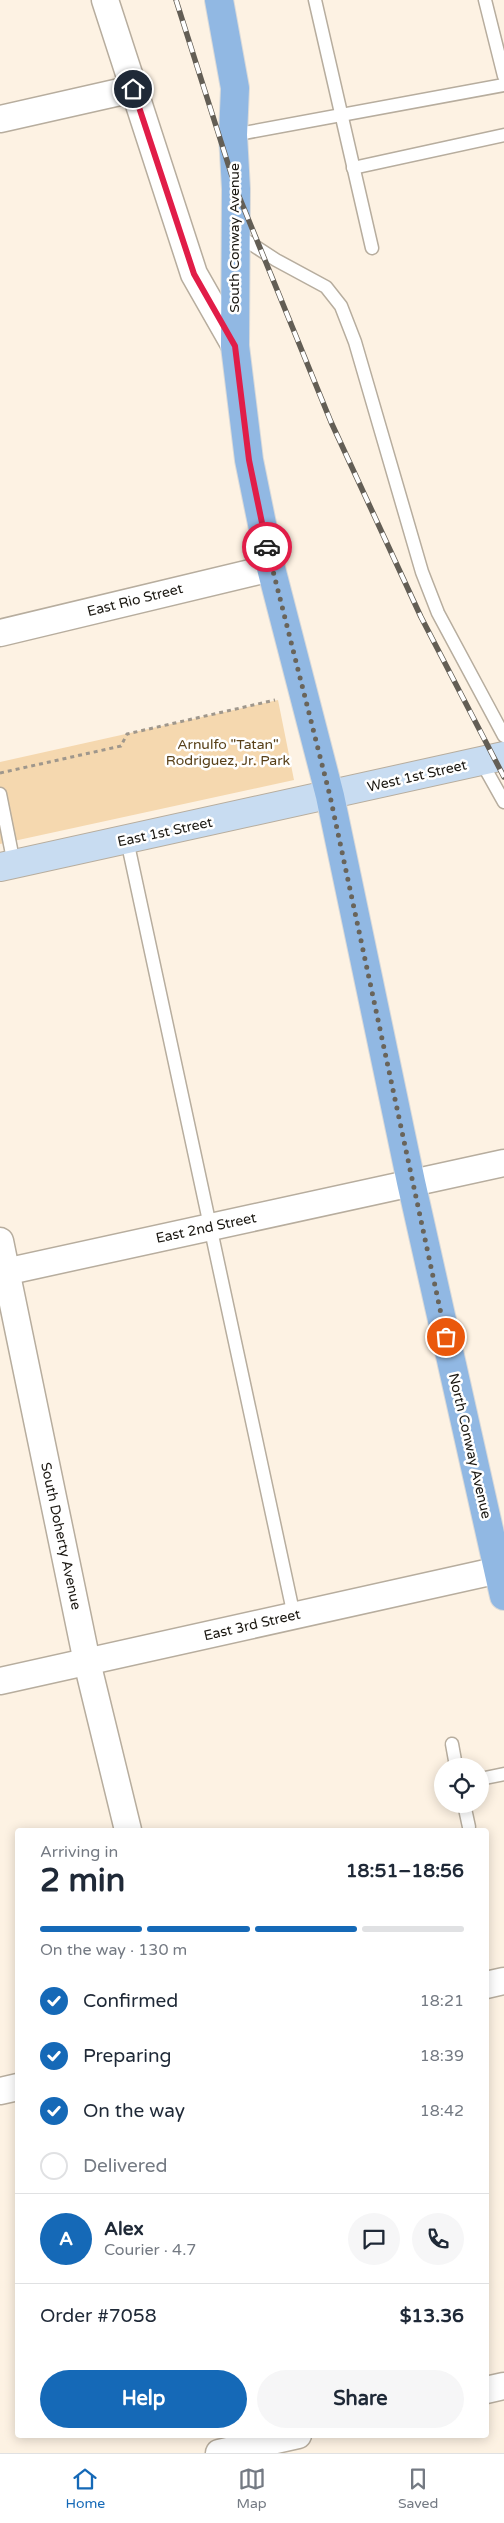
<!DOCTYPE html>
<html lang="en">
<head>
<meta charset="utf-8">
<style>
  :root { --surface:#fff; --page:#f6f6f7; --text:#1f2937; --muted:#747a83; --line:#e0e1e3; --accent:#1569b7 }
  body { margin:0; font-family:"Varela Round",sans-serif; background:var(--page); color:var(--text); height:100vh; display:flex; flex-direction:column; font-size:19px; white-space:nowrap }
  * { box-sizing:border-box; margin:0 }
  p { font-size:16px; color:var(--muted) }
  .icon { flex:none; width:28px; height:28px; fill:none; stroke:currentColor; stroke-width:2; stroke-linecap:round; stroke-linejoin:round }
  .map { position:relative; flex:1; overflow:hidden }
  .details { position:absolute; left:15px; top:1828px; width:474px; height:610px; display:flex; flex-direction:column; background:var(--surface); border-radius:5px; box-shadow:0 2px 12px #0003 }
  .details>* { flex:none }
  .controls { position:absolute; left:434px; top:1758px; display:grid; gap:10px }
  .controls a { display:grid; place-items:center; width:55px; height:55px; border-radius:50%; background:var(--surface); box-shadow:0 2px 12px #0003; font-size:25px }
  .pin { position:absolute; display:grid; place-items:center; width:42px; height:42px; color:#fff; margin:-21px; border:2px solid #fff; border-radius:50%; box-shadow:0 1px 5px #0007 }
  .courier { position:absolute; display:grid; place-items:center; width:50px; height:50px; margin:-25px; border:4px solid #e11d48; border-radius:50%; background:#fff; color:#222; box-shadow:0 1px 6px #0007 }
  .summary em { font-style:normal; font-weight:700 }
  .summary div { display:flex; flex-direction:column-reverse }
  .summary { display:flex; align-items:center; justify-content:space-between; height:85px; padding:0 25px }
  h1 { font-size:32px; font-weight:700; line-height:38px }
  .bar { display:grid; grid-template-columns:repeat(4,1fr); gap:8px 5px; align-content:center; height:60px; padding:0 25px }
  .bar i { height:6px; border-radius:4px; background:var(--line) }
  .bar .active { background:var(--accent) }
  .bar p { grid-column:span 4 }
  .line { display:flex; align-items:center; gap:12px; padding:0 25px; border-top:1px solid var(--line) }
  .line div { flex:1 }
  .round { display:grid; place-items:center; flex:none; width:52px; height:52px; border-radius:26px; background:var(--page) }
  ol { padding:0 25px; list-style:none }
  li { display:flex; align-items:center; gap:15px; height:55px }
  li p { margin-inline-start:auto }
  li .icon { padding:5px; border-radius:50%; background:var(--accent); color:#fff; stroke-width:4 }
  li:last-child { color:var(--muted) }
  li i { width:28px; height:28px; border:2px solid var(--line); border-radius:50% }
  .cta { display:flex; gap:10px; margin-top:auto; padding:10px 25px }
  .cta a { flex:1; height:58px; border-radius:30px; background:var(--accent); color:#fff; font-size:20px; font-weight:700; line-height:58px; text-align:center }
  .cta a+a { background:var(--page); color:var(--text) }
  .menu { display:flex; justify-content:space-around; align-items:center; height:70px; border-top:1px solid var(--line); background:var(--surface); font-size:14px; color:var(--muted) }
  .menu a { display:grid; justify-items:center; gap:2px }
  .menu .active { color:var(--accent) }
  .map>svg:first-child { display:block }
  .green { fill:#f5d8af }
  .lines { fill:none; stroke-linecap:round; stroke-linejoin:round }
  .lane-casing { stroke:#b7ad9e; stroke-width:15 }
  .street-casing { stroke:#b7ad9e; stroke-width:29 }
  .secondary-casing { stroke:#b7ad9e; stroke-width:30 }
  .primary-casing { stroke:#dadad9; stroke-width:30 }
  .path { stroke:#9f978c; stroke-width:3; stroke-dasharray:4 4; stroke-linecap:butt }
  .lane { stroke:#fff; stroke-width:12 }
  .street { stroke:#fff; stroke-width:26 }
  .secondary { stroke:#c8dcf1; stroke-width:28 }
  .primary { stroke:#91b8e3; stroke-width:28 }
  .rail-casing { stroke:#635e55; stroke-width:5.5 }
  .rail { stroke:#fff; stroke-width:4; stroke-dasharray:11; stroke-linecap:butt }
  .done { stroke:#69645a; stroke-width:5; stroke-dasharray:0 9 }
  .route { stroke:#e11d48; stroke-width:6 }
  .labels { text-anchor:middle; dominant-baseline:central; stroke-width:5; stroke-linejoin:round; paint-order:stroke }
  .street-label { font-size:14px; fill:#1a1711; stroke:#fff }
  .park-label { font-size:14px; fill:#584019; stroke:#fff }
</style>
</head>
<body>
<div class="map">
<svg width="504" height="2453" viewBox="0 0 504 2453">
  <rect width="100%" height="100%" fill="#fdf2e3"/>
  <!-- green -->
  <polygon class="green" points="278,700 294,780 0,844 0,762"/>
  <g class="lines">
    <!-- lane casing -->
    <g class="lane-casing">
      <g id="lane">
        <polyline points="315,0 372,248"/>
        <polyline points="485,0 504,76"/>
        <polyline points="233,135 504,85"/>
        <polyline points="353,168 504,135"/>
        <polyline points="236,234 276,260 326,287 341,306 355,342 422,572 438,613 504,736"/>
        <polyline points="481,761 504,802"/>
        <polyline points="0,794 14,864"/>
        <polyline points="127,840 294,1616"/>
        <polyline points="452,1744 456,1766"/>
        <polyline points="480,1779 504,1774"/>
        <polyline points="464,1804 469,1827"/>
      </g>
    </g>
    <!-- street casing -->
    <g class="street-casing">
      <g id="street">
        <polyline points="105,0 194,274 235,346"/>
        <polyline points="0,119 133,89"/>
        <polyline points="0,633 271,568"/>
        <polyline points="0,1241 87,1662 128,1830"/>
        <polyline points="0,1273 504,1163"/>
        <polyline points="0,1681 504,1569"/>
        <polyline points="486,1985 504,1981"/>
        <polyline points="0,2091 18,2087"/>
        <polyline points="486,2390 504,2386"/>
        <polyline points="219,2453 298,2435"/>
      </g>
    </g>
    <!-- secondary casing -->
    <g class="secondary-casing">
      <polyline id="secondary" points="0,867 504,756"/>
    </g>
    <!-- primary casing -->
    <g class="primary-casing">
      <polyline id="primary" points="219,0 235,88 233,135 236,189 235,346 249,460 271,568 330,796 411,1182 504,1596"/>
    </g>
    <!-- path -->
    <polyline class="path" points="0,773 121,746 127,734 275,700"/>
    <!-- lane -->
    <use href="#lane" class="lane"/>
    <!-- street -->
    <use href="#street" class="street"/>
    <!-- secondary -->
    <use href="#secondary" class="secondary"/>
    <!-- primary -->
    <use href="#primary" class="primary"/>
    <!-- rail casing -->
    <g class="rail-casing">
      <polyline id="rail" points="176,0 236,189 331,422 421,617 504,777"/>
    </g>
    <!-- rail -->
    <use href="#rail" class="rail"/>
  </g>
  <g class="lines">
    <!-- done -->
    <polyline class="done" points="267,547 330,796 446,1337"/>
    <!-- route -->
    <polyline class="route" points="133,89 194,274 235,346 249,460 267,547"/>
  </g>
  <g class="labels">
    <!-- street labels -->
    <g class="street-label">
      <text transform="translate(234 238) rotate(-90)">South Conway Avenue</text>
      <text transform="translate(135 600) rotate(-14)">East Rio Street</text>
      <text transform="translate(417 776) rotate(-13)">West 1st Street</text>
      <text transform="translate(165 832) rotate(-12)">East 1st Street</text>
      <text transform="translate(206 1228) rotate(-12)">East 2nd Street</text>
      <text transform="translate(470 1446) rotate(77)">North Conway Avenue</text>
      <text transform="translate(61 1536) rotate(78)">South Doherty Avenue</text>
      <text transform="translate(252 1625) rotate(-13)">East 3rd Street</text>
    </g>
    <!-- park labels -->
    <g class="park-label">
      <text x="228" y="744">Arnulfo "Tatan"<tspan x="228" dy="16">Rodriguez, Jr. Park</tspan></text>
    </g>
  </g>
</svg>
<div class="controls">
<a><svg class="icon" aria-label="locate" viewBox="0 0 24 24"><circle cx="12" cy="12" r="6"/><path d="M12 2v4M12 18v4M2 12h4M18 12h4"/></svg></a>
</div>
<div class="pin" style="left:446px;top:1337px;background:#ea580c"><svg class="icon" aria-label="bag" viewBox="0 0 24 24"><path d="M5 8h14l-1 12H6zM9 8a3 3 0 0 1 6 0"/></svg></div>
<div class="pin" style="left:133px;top:89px;background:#1f2937"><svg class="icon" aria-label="home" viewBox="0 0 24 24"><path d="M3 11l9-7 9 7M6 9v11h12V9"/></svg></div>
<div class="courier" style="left:267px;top:547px"><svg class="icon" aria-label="car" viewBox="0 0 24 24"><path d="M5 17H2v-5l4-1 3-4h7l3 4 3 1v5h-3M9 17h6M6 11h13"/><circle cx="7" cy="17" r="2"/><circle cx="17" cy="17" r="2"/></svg></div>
<section class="details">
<div class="summary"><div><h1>2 min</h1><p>Arriving in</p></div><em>18:51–18:56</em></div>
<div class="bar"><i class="active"></i><i class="active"></i><i class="active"></i><i></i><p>On the way · 130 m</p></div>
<ol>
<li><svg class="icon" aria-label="check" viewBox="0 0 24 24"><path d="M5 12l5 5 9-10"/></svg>Confirmed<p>18:21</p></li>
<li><svg class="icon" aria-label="check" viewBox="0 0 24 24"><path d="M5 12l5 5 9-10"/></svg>Preparing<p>18:39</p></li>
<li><svg class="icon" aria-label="check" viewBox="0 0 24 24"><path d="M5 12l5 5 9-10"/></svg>On the way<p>18:42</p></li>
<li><i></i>Delivered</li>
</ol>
<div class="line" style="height:90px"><b class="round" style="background:var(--accent);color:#fff">A</b><div><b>Alex</b><p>Courier · 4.7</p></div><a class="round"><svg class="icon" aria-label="chat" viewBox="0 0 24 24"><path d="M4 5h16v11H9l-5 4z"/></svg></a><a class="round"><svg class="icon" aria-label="phone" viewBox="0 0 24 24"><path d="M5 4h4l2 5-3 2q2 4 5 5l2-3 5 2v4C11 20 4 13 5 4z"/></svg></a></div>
<div class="line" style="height:65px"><div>Order #7058</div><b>$13.36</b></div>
<div class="cta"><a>Help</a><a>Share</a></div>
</section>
</div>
<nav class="menu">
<a class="active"><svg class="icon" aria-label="home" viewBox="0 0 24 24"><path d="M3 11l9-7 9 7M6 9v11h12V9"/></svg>Home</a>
<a><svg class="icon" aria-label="map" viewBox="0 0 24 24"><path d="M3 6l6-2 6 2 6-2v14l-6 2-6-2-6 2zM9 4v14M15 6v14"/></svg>Map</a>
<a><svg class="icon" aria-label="saved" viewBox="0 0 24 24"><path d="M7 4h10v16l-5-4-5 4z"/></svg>Saved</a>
</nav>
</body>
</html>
